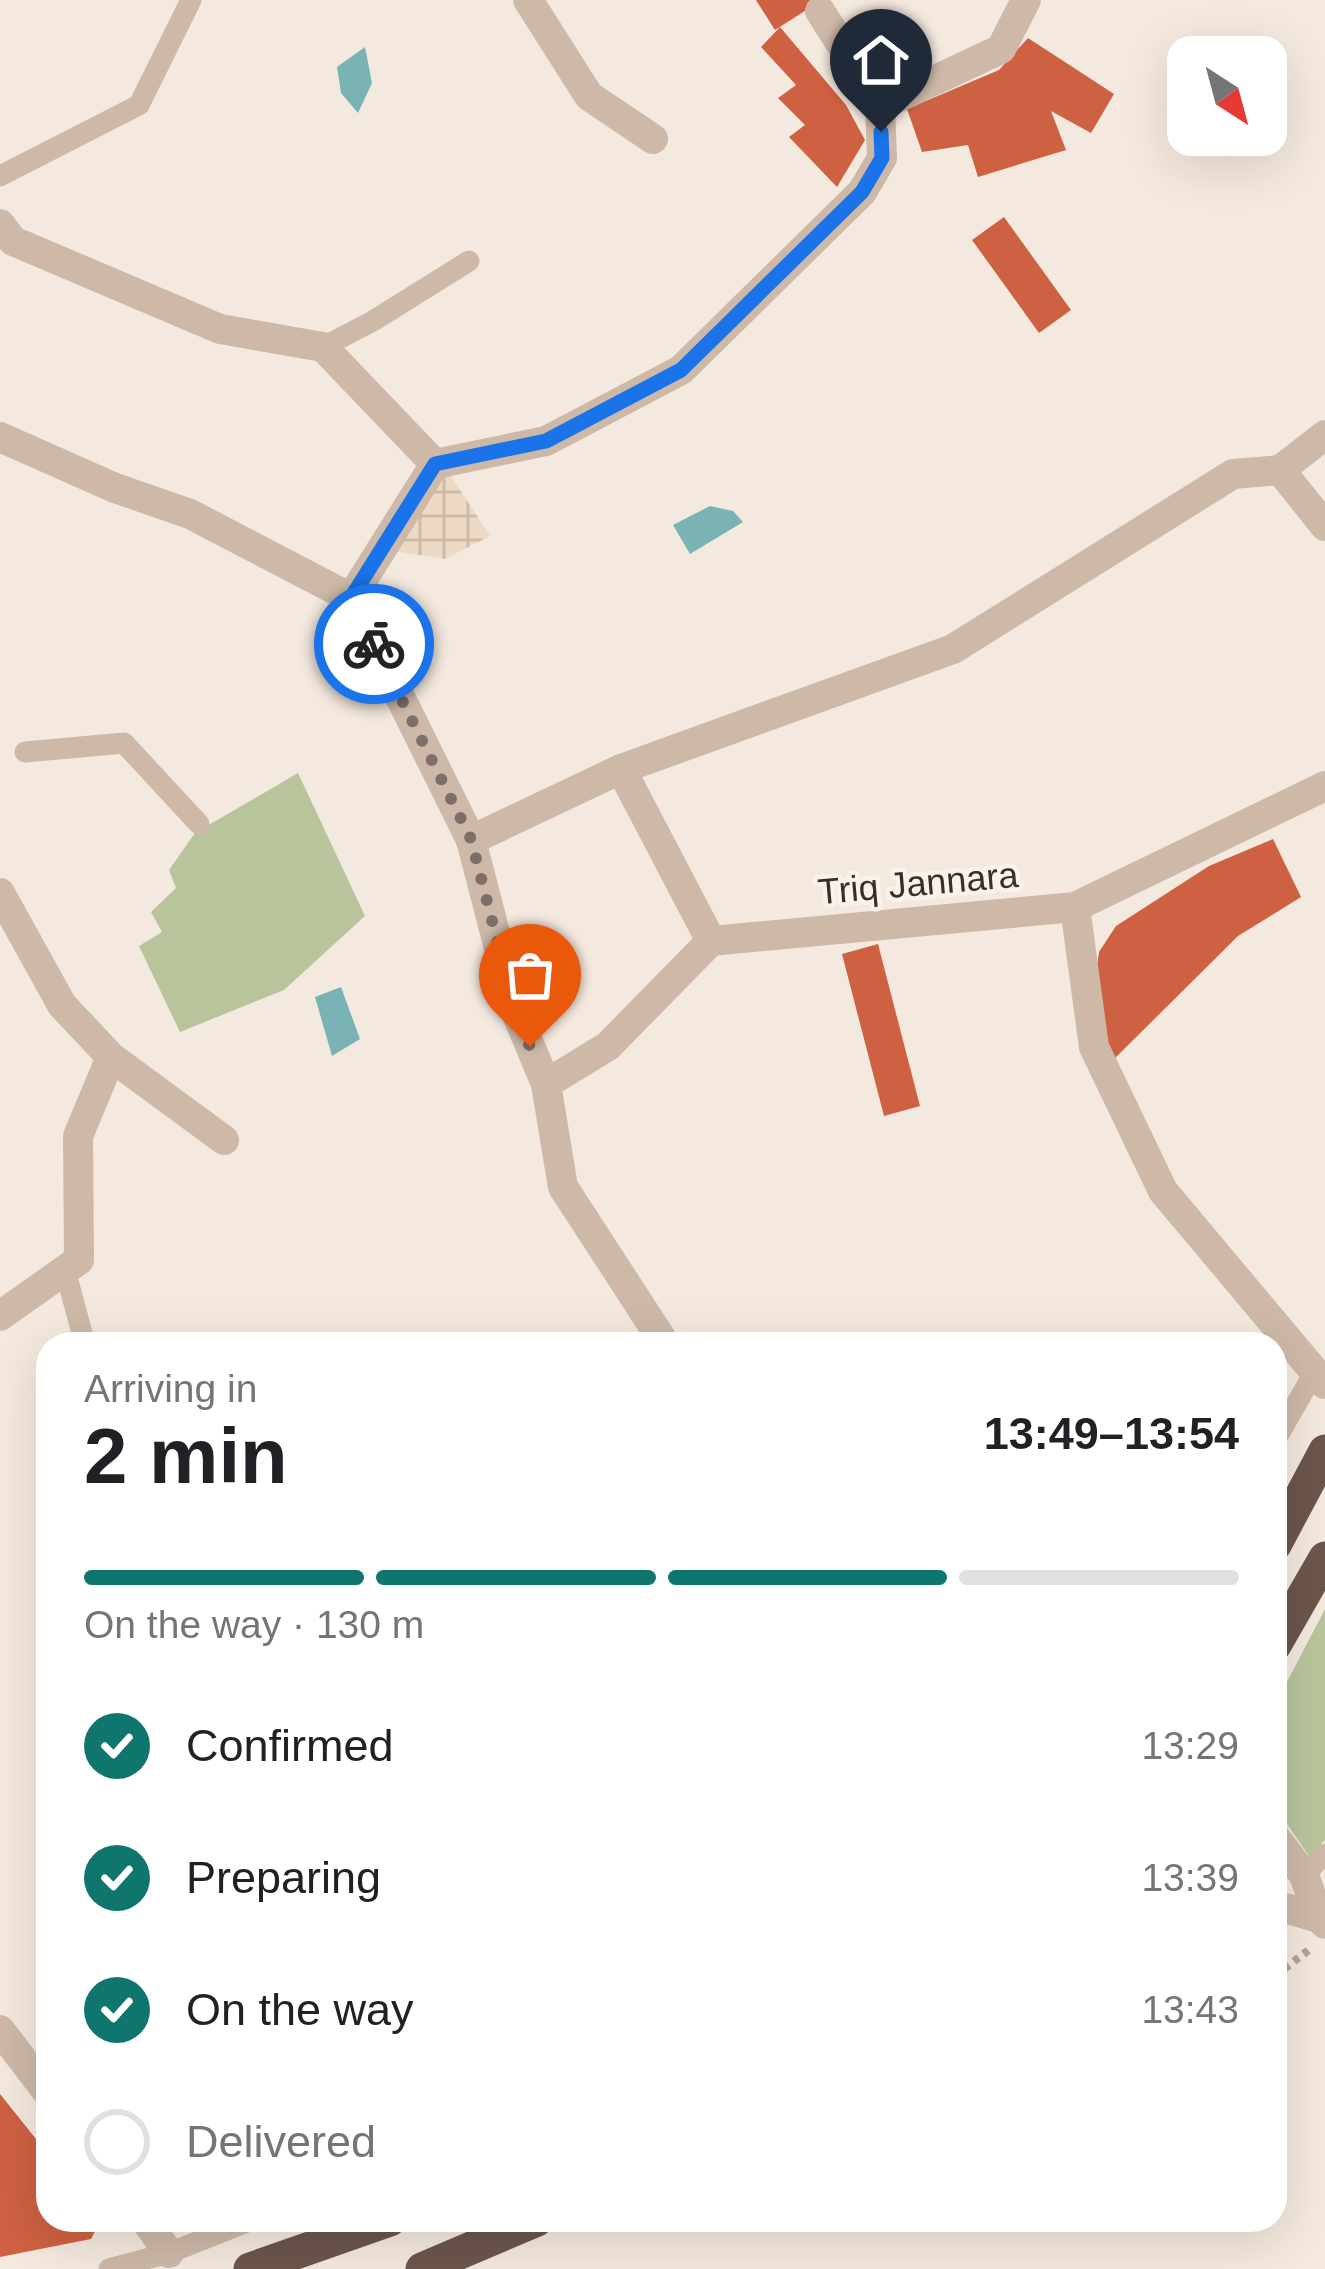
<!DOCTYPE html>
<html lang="en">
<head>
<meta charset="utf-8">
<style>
  :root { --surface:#fff; --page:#f6f6f6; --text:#202124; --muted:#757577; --line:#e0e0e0; --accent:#0f766e }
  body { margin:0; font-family:Arial,sans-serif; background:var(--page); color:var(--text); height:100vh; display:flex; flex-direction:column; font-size:45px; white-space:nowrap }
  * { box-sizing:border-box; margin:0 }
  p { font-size:39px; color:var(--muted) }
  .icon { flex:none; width:66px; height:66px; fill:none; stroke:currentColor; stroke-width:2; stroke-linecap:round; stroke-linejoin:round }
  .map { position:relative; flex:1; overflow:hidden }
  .side { position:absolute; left:36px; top:1332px; width:1251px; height:900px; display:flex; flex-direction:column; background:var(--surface); border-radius:36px; box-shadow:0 12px 48px #0002 }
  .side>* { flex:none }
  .needle { width:78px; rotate:144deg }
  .tools { position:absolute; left:1167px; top:36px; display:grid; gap:24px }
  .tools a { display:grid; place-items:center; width:120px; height:120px; border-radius:24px; background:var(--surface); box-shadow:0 12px 48px #0002; font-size:60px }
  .pin { position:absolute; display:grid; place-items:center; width:102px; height:102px; color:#fff; margin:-123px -51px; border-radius:50% 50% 50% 0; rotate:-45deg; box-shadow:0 0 12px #0007 }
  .pin .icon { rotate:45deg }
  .courier { position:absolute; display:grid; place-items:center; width:120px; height:120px; margin:-60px; border:9px solid #1a73e8; border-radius:50%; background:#fff; color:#222; box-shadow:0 3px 15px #0007 }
  .head em { font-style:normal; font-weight:600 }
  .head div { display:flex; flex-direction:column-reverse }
  .head { display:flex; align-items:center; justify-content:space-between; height:204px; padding:0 48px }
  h1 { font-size:78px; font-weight:600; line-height:90px }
  .bar { display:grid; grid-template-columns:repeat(4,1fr); gap:18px 12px; align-content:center; height:144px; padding:0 48px }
  .bar i { height:15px; border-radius:9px; background:var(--line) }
  .bar .selected { background:var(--accent) }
  .bar p { grid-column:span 4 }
  ol { padding:0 48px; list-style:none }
  li { display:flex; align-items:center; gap:36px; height:132px }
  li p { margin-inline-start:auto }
  li .icon { padding:12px; border-radius:50%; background:var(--accent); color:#fff; stroke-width:4 }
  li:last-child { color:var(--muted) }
  li i { width:66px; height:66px; border:6px solid var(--line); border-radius:50% }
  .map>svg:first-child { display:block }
  .green { fill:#b8c59c }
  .plaza { fill:url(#plaza-grid) }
  .water { fill:#7ab3b4 }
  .building { fill:#ce6142 }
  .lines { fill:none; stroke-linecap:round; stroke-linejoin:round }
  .path { stroke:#baa292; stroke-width:8; stroke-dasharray:6 6; stroke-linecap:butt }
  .service { stroke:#ceb9a8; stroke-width:21 }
  .minor { stroke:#ceb9a8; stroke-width:30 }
  .trunk { stroke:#6c564c; stroke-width:33 }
  .done { stroke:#7b6f68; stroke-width:12; stroke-dasharray:0 21.6 }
  .route { stroke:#1a73e8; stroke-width:15 }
  .labels { text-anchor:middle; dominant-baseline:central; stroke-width:9; stroke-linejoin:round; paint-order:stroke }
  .street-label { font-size:36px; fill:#3a2e29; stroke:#fbf3eb }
</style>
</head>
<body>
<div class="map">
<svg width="1325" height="2269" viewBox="0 0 1325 2269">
  <defs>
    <pattern id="plaza-grid" width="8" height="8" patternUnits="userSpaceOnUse" patternTransform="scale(3)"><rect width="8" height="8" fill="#eddac4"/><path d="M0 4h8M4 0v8" fill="none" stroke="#ccbba8"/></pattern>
  </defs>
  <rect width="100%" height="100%" fill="#f4e9de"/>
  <!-- green -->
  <g class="green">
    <polygon points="298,773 365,916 284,990 180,1032 139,946 162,932 151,912 176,888 169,870 195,833"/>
    <polygon points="1325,1609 1325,1840 1309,1856 1278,1811 1275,1705"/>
  </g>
  <!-- plaza -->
  <polygon class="plaza" points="447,470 490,536 445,559 380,549"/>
  <!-- water -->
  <g class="water">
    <polygon points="365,47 372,83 358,113 341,93 337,67"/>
    <polygon points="710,506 733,511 743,522 690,554 673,525"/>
    <polygon points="341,987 360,1039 332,1056 315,997"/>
  </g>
  <!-- building -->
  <g class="building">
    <polygon points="756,0 822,0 775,30"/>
    <polygon points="780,27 846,105 865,140 837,187 789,137 805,125 778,98 796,85 761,47"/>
    <polygon points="1028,38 1114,94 1091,133 1051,111 1066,150 978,177 968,145 922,152 907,109 999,70"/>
    <polygon points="1004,217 1071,310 1039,333 972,240"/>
    <polygon points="1273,839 1301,897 1238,936 1112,1061 1093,996 1099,952 1116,926 1209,866"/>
    <polygon points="878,944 920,1106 884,1116 842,954"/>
    <polygon points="0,2094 48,2154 48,2220 101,2220 91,2239 0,2257"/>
  </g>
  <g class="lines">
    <!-- path -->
    <polyline class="path" points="1275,1976 1310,1949"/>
    <!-- service -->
    <g class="service">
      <polyline points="0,176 139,105 191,0"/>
      <polyline points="323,347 373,321 469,261"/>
      <polyline points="25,752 124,743 199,824"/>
      <polyline points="65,1270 85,1344"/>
      <polyline points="1275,1441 1314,1373"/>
      <polyline points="1304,1875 1325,1854"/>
      <polyline points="109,2269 169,2253 252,2220"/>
    </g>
    <!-- minor -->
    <g class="minor">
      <polyline points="528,0 589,96 653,139"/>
      <polyline points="820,11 880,106"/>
      <polyline points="0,224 13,241 220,329 323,347 435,464"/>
      <polyline points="0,437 115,488 190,514 351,598"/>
      <polyline points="1280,470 1325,526"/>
      <polyline points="351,598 435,464 546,441 681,370 862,192 882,158 880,106 1001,49 1026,0"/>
      <polyline points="351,598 471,840 515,1010 546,1084 563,1187 665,1344"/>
      <polyline points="621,769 711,941"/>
      <polyline points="471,840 621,769 953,649 1233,474 1280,470 1325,435"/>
      <polyline points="0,893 62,1005 111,1057 224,1140"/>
      <polyline points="1075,907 1094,1047 1163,1191 1325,1384"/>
      <polyline points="546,1084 608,1046 711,941 1075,907 1325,786"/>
      <polyline points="0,1316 79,1260 78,1136 111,1057"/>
      <polyline points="1275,1837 1304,1875 1319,1918 1325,1924"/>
      <polyline points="1275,1905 1319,1918"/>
      <polyline points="0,2030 48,2093"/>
      <polyline points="145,2220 169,2253"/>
    </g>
    <!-- trunk -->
    <g class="trunk">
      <polyline points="1275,1545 1325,1451"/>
      <polyline points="1275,1645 1325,1558"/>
      <polyline points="250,2269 390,2220"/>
      <polyline points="422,2269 537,2220"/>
    </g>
  </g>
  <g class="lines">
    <!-- done -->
    <polyline class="done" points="374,644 471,839 515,1010 530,1047"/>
    <!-- route -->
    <polyline class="route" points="374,644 351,598 435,464 546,441 681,370 862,192 882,158 881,132"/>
  </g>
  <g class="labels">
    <!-- street labels -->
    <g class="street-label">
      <text transform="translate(918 883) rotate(-5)">Triq Jannara</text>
    </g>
  </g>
</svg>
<div class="tools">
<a><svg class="needle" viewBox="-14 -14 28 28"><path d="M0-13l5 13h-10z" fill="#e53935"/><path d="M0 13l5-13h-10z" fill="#757577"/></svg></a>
</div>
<div class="pin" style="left:530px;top:1047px;background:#ea580c"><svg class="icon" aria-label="bag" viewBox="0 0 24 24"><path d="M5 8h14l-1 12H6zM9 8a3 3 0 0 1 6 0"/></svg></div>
<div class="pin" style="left:881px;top:132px;background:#1f2937"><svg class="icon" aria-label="home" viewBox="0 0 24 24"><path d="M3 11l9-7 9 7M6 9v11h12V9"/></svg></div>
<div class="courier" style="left:374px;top:644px"><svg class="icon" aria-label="bike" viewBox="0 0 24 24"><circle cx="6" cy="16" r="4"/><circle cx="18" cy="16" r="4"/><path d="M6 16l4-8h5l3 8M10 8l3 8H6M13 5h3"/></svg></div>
<section class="side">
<div class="head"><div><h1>2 min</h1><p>Arriving in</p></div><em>13:49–13:54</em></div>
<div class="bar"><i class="selected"></i><i class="selected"></i><i class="selected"></i><i></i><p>On the way · 130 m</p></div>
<ol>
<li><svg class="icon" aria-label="check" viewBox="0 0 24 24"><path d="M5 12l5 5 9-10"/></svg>Confirmed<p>13:29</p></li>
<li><svg class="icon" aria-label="check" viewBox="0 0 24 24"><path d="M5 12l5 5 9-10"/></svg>Preparing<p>13:39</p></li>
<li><svg class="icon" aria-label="check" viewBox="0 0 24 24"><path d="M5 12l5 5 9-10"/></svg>On the way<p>13:43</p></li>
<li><i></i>Delivered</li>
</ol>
</section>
</div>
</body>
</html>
